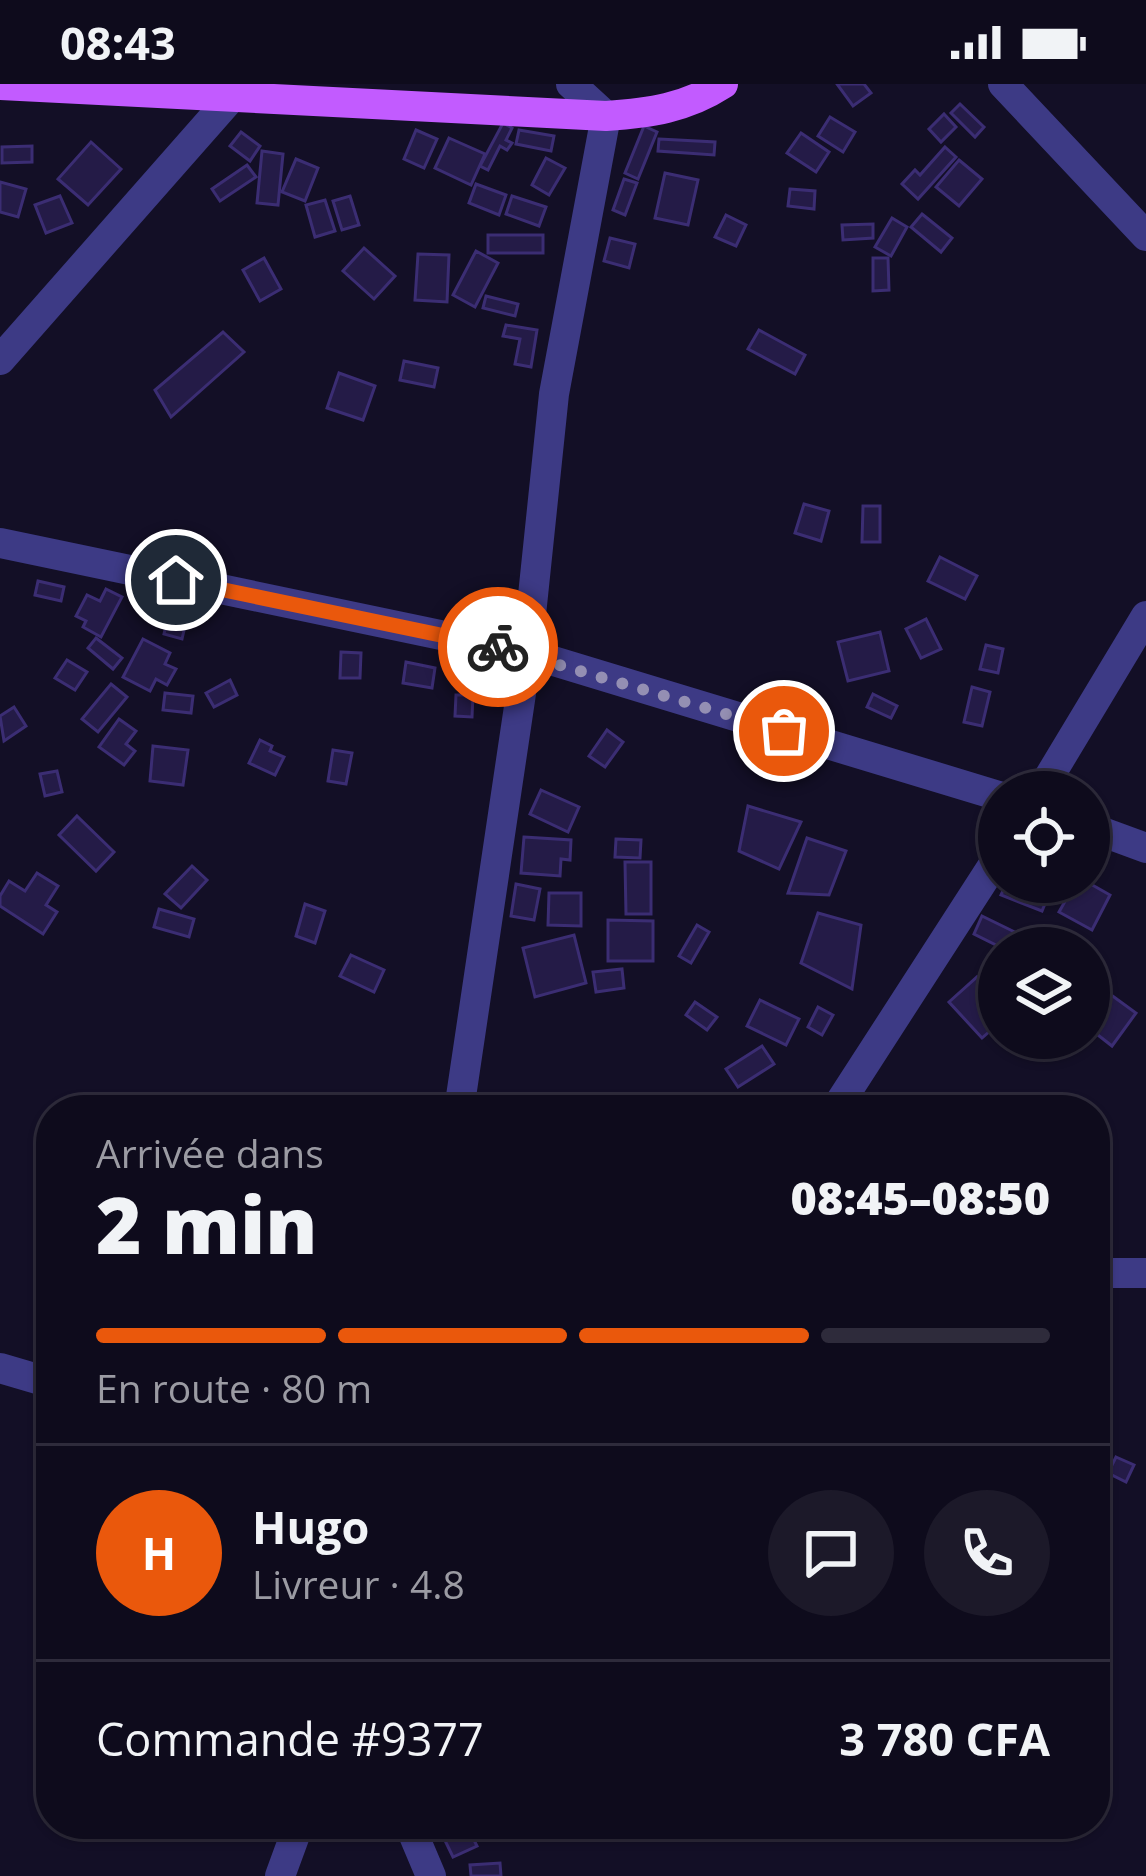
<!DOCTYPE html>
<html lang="fr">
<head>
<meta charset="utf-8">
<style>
  :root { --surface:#0e0b1c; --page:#1c1929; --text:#f1f3f6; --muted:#9b9ba3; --line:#2e2b3b; --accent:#ea580c }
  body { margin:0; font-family:"Open Sans",sans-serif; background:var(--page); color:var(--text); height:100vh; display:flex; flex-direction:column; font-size:45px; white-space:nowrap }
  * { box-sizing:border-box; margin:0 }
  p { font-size:39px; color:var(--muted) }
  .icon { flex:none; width:66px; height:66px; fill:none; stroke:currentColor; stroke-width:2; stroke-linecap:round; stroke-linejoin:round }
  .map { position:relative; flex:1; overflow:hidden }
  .details { position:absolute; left:36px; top:1011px; width:1074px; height:744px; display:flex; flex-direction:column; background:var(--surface); border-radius:48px; box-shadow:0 3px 9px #0004,0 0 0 3px var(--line) }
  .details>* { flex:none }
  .buttons { position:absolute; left:978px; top:687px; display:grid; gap:24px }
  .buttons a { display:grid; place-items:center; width:132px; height:132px; border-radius:50%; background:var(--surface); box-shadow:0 3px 9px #0004,0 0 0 3px var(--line); font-size:60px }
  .pin { position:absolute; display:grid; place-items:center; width:102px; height:102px; color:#fff; margin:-51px; border:6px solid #fff; border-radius:50%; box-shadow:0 3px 12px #0007 }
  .courier { position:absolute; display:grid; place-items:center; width:120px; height:120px; margin:-60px; border:9px solid #ea580c; border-radius:50%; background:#fff; color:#222; box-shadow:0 3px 15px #0007 }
  .head em { font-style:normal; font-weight:800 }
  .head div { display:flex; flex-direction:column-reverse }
  .head { display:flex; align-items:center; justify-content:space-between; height:204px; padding:0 60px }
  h1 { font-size:78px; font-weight:800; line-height:90px }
  .bar { display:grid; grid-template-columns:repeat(4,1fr); gap:18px 12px; align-content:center; height:144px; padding:0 60px }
  .bar i { height:15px; border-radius:9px; background:var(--line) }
  .bar .selected { background:var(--accent) }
  .bar p { grid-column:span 4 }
  .line { display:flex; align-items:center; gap:30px; padding:0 60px; border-top:3px solid var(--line) }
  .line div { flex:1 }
  .round { display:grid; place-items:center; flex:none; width:126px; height:126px; border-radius:63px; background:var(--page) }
  .status { display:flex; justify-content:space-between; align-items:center; height:84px; padding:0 60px; background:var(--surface); direction:ltr }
  .status svg { height:33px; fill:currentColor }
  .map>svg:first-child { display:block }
  .building { fill:#241b47; stroke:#3b2d73; stroke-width:3 }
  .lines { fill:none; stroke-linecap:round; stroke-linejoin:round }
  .minor { stroke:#3d3a85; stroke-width:30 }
  .major { stroke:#c25bff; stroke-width:30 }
  .done { stroke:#948fb3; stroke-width:12; stroke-dasharray:0 21.6 }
  .route { stroke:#ea580c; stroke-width:15 }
</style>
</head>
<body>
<div class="status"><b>08:43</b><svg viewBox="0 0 49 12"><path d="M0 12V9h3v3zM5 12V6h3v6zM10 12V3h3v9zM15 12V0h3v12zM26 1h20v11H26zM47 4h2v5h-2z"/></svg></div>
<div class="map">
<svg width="1146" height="1792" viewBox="0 0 1146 1792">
  <rect width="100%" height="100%" fill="#130f26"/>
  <!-- building -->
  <g class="building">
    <polygon points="837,0 864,0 871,9 853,22"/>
    <polygon points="960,20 984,43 975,53 951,29"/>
    <polygon points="944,30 956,43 941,58 929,45"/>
    <polygon points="830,33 855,48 843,68 818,52"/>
    <polygon points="503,39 512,44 506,56 512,59 507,66 500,62 488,86 480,82"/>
    <polygon points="644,42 657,48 638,95 625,89"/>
    <polygon points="416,46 437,55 424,84 404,75"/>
    <polygon points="519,46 554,52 551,67 516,60"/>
    <polygon points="241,48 260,62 250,77 230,62"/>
    <polygon points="801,49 829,68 816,88 787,69"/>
    <polygon points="449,54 485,70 471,101 435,84"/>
    <polygon points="659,55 715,58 714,71 658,67"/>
    <polygon points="91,58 121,85 88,121 58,95"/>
    <polygon points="32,62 32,78 2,79 2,63"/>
    <polygon points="945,63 956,73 918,115 902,100 915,86 920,91"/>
    <polygon points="262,67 283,70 278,121 257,119"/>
    <polygon points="546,74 565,84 549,111 532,101"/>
    <polygon points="296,75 318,84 305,117 282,108"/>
    <polygon points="959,76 982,95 959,122 936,103"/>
    <polygon points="247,81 256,93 220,117 212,105"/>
    <polygon points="665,89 698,96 688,141 655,134"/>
    <polygon points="624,95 637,99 625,131 613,126"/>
    <polygon points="0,98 26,105 18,133 0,128"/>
    <polygon points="476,100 506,111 499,131 469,119"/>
    <polygon points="790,105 815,107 814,125 788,122"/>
    <polygon points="60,112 72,139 46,149 35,121"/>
    <polygon points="350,112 359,141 342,146 333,117"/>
    <polygon points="512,112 546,123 539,142 506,130"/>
    <polygon points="325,116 335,147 315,153 306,121"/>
    <polygon points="922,130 952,154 941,168 911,143"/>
    <polygon points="726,131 746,141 736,162 715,153"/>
    <polygon points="892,134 907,143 891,172 875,163"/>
    <polygon points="873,140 873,154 843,156 842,141"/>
    <rect x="488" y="151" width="55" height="18"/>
    <polygon points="610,154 635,160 629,184 604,177"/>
    <polygon points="364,164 395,192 374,215 343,187"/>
    <polygon points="476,167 498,179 475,223 453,211"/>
    <polygon points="418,170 449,171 447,218 415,216"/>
    <polygon points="264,174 281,205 260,217 243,186"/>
    <polygon points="873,174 888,174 889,206 873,207"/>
    <polygon points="486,212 518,220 515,232 483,224"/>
    <polygon points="506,241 537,246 531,283 515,280 520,255 503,252"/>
    <polygon points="759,246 805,271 795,290 748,265"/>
    <polygon points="223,248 244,268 171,333 155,306"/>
    <polygon points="404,277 438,284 434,303 400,296"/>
    <polygon points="339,289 375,302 363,336 327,324"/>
    <polygon points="804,420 829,427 821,457 795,449"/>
    <polygon points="863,422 880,422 880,458 862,458"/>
    <polygon points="940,473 977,492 965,515 928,497"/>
    <polygon points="38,497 64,503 61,517 35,511"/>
    <polygon points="106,505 122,513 101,553 83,543 86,537 76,532 87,511 100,517"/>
    <polygon points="171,521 189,525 182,555 164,550"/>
    <polygon points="926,535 941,565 921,574 906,545"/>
    <polygon points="880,548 889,587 848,597 838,558"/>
    <polygon points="96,554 122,574 113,585 88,564"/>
    <polygon points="143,555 170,569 165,580 176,585 167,601 156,595 150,607 123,593"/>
    <polygon points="986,561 1003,565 998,589 980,585"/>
    <polygon points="341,568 361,569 360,594 340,594"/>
    <polygon points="67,576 87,588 75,606 55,594"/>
    <polygon points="406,578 435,584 432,604 403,599"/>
    <polygon points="230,596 237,611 214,623 206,609"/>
    <polygon points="111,600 127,613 98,648 82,635"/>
    <polygon points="972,603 990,608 982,642 964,638"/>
    <polygon points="165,609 193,612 191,629 163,626"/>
    <polygon points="873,610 897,622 891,634 867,623"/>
    <polygon points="456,611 473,611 472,633 455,632"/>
    <polygon points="14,623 26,642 4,657 0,632"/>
    <polygon points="119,635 136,647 126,660 135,667 124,681 99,663"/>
    <polygon points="607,646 623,658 605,683 589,672"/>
    <polygon points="260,656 272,662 270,667 284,673 275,691 249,679"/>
    <polygon points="153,662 188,666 183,701 150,697"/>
    <polygon points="333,666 352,669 346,700 328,697"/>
    <polygon points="57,687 62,708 45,712 40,690"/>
    <polygon points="541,706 579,723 568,748 530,730"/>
    <polygon points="748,722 801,738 779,785 739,767"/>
    <polygon points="77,732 114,768 96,787 59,751"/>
    <polygon points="524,753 571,756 570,776 561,775 560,792 521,789"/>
    <polygon points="807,754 846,767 829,811 788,809"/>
    <polygon points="616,755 641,756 640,774 615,773"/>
    <polygon points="625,778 651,778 651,830 626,830"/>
    <polygon points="192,782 207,796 181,824 165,810"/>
    <polygon points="37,789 58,802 46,821 57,828 43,850 0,822 0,812 9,797 25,807"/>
    <polygon points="1007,798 1054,798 1042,827 1001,811"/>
    <polygon points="1076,798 1087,798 1110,811 1092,846 1059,828"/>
    <polygon points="516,800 540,805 534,836 511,832"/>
    <polygon points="549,809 581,809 581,842 548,841"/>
    <polygon points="305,820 325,827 315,859 296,852"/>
    <polygon points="159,825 194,835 189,853 154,843"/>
    <polygon points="818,829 861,841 852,905 801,879"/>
    <polygon points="982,832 1031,856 1027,864 1002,864 974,850"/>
    <polygon points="608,836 653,837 653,877 608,877"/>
    <polygon points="697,841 709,848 691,879 679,872"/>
    <polygon points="574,851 586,899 535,913 523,864"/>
    <polygon points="351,871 384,886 374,908 340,892"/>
    <polygon points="622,885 624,904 596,908 593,888"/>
    <polygon points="977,893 999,918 999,939 982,954 949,918"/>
    <polygon points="1092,897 1136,929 1112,962 1089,944"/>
    <polygon points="760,916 799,935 786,961 747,942"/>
    <polygon points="695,918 717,933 707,946 686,931"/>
    <polygon points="818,923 833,931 822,951 808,943"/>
    <polygon points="762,962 774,980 738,1003 726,985"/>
    <polygon points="1116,1373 1134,1381 1126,1398 1108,1389"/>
    <polygon points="437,1740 466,1740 477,1762 453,1773"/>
    <polygon points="500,1779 501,1792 471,1792 470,1781"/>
  </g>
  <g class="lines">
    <!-- minor -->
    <g class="minor">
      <polyline points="1003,0 1146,152"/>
      <polyline points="0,276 243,0"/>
      <polyline points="0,459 527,569 999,712"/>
      <polyline points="1040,708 1146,532"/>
      <polyline points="1089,743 1146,764"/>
      <polyline points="459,1026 527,569 554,310 606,32 571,0"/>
      <polyline points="835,1026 999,772"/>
      <polyline points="1095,1189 1146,1189"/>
      <polyline points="0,1284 51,1299"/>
      <polyline points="409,1740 431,1792"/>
      <polyline points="280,1792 299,1740"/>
    </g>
    <!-- major -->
    <path class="major" d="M0 1 606 32C650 29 686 24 723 0"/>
  </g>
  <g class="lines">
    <!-- done -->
    <polyline class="done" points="498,563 784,647"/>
    <!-- route -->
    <polyline class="route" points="176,496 498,563"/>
  </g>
</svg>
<div class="buttons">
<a><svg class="icon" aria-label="locate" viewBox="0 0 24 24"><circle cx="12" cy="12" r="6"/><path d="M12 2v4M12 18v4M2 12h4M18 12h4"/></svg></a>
<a><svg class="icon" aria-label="layers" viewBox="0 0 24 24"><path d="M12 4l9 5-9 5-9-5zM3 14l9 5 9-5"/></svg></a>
</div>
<div class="pin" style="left:784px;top:647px;background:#ea580c"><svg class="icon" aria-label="bag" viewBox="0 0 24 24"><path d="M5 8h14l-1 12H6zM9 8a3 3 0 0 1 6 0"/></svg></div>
<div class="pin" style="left:176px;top:496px;background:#1f2937"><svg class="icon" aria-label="home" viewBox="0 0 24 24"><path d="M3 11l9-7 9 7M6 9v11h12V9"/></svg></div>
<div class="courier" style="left:498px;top:563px"><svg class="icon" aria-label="bike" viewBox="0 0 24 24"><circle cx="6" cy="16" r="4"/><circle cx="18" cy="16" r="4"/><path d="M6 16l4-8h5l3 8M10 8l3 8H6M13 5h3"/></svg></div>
<section class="details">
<div class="head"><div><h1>2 min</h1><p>Arrivée dans</p></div><em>08:45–08:50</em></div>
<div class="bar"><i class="selected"></i><i class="selected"></i><i class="selected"></i><i></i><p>En route · 80 m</p></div>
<div class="line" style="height:216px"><b class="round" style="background:var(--accent);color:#fff">H</b><div><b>Hugo</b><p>Livreur · 4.8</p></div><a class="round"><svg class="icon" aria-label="chat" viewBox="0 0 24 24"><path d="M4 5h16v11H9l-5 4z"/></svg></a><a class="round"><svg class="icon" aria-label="phone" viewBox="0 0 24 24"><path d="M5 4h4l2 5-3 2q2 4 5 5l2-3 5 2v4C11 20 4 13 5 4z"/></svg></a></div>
<div class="line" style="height:156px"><div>Commande #9377</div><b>3 780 CFA</b></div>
</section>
</div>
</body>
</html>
